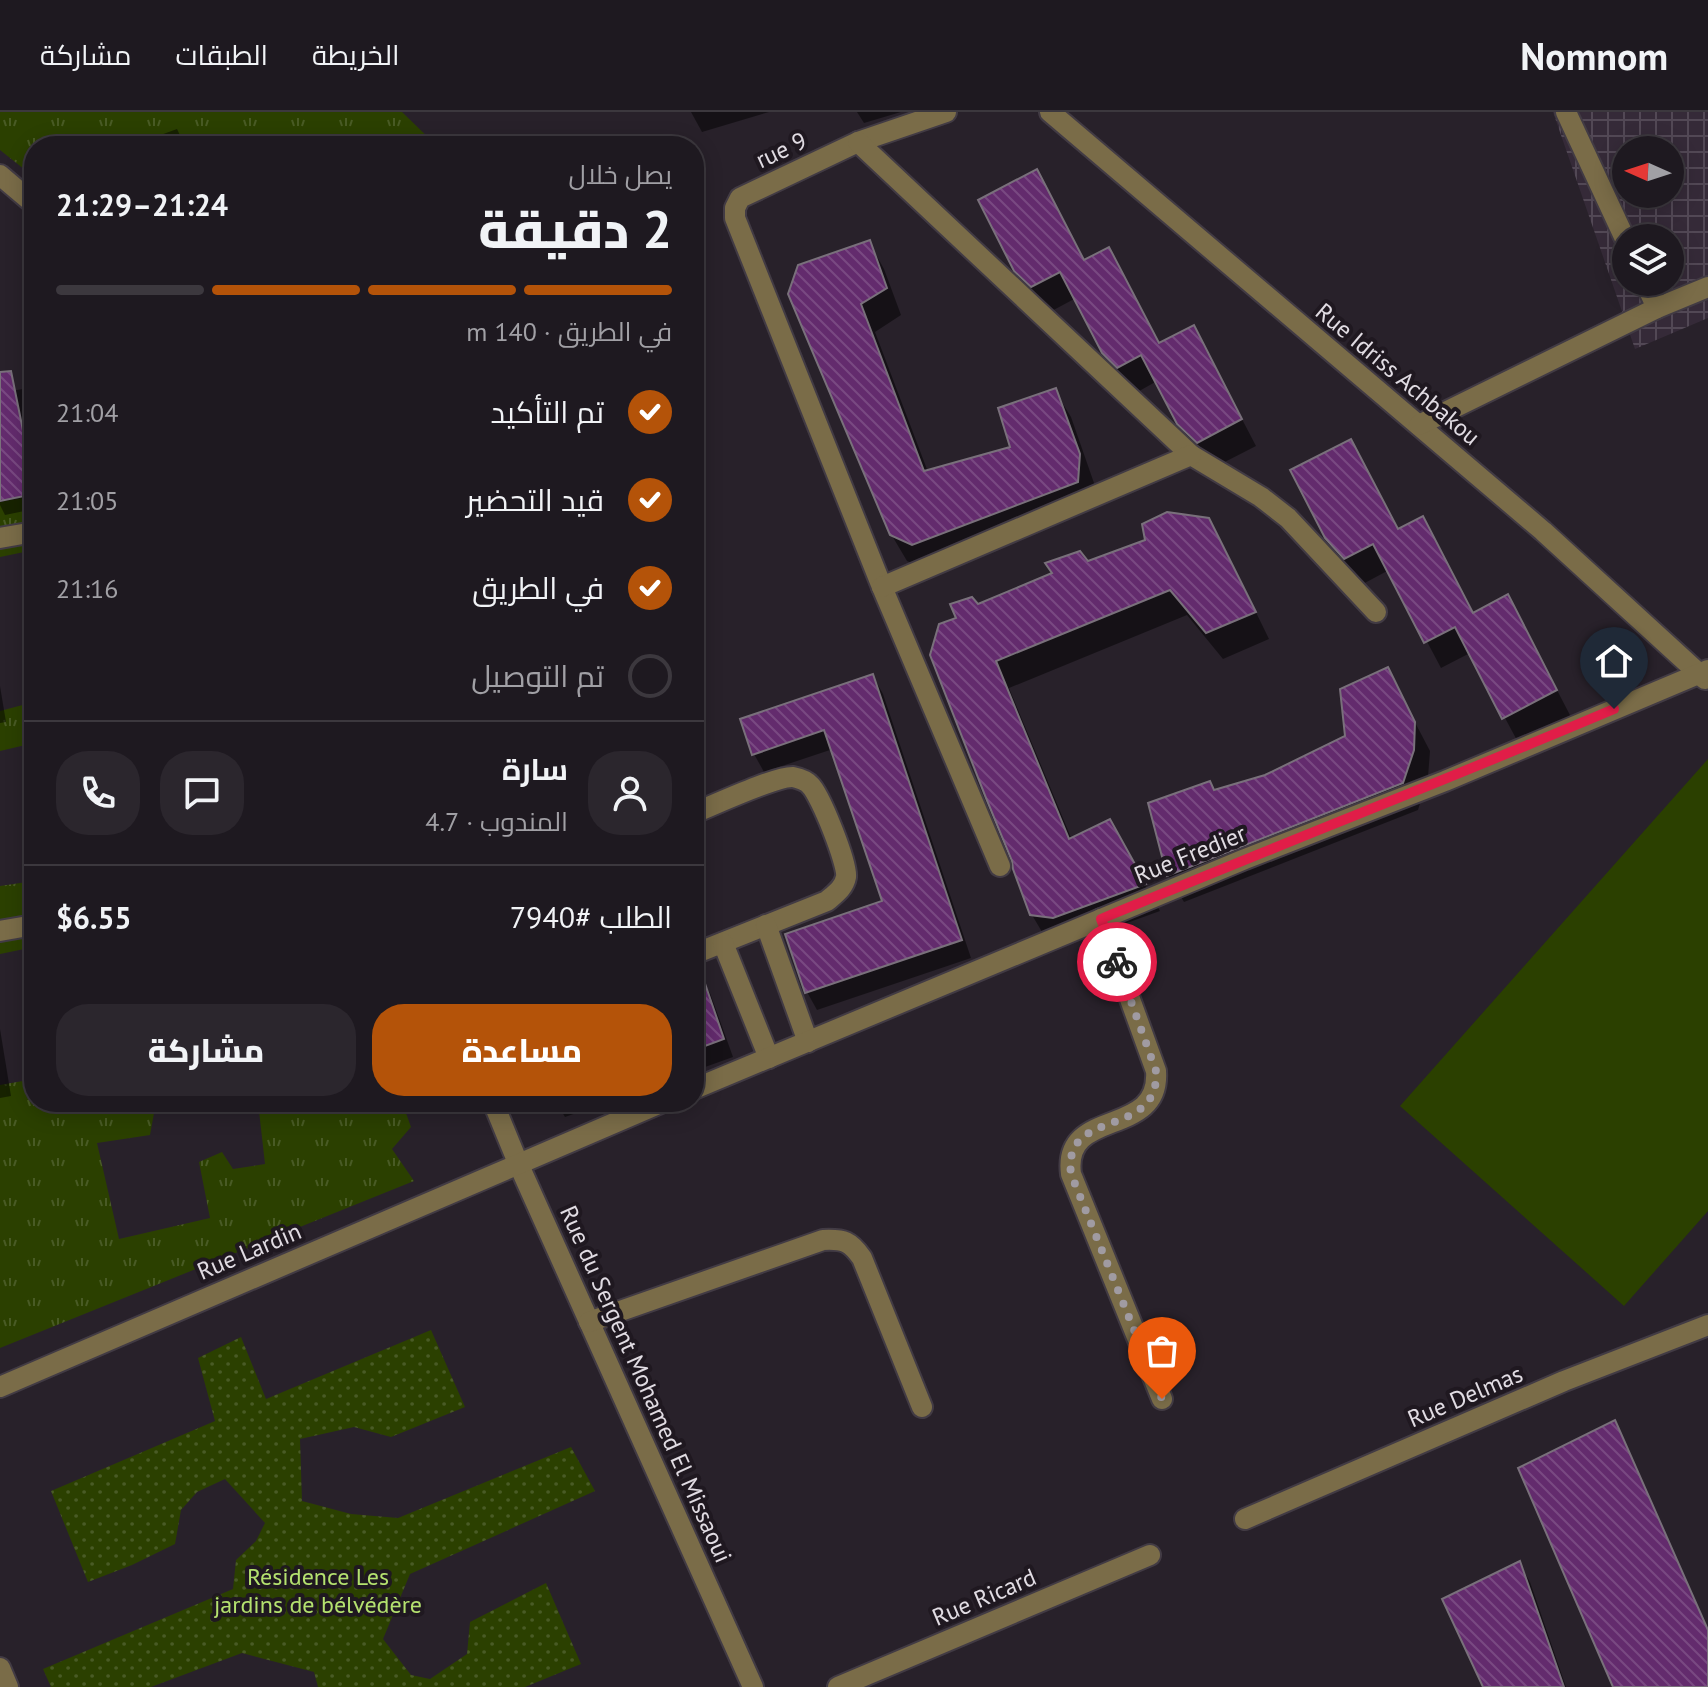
<!DOCTYPE html>
<html lang="ar">
<head>
<meta charset="utf-8">
<style>
  :root { --surface:#1e1920; --page:#2b262d; --text:#f1f3f6; --muted:#a1a0a5; --line:#3c383e; --accent:#b45309 }
  body { margin:0; font-family:"PT Sans",Cairo,sans-serif; background:var(--page); color:var(--text); direction:rtl; height:100vh; display:flex; flex-direction:column; font-size:30px; white-space:nowrap }
  * { box-sizing:border-box; margin:0 }
  p { font-size:26px; color:var(--muted) }
  .icon { flex:none; width:44px; height:44px; fill:none; stroke:currentColor; stroke-width:2; stroke-linecap:round; stroke-linejoin:round }
  .map { position:relative; flex:1; overflow:hidden; direction:ltr }
  .panel { position:absolute; left:24px; top:24px; width:680px; height:976px; display:flex; flex-direction:column; background:var(--surface); border-radius:32px; box-shadow:0 4px 20px #0003,0 0 0 2px var(--line); direction:rtl }
  .panel>* { flex:none }
  .needle { width:52px; rotate:273deg }
  .buttons { position:absolute; left:1612px; top:24px; display:grid; gap:16px }
  .buttons a { display:grid; place-items:center; width:72px; height:72px; border-radius:50%; background:var(--surface); box-shadow:0 4px 20px #0003,0 0 0 2px var(--line); font-size:40px }
  .pin { position:absolute; display:grid; place-items:center; width:68px; height:68px; color:#fff; margin:-82px -34px; border-radius:50% 50% 50% 0; rotate:-45deg; box-shadow:0 0 8px #0007 }
  .pin .icon { rotate:45deg }
  .courier { position:absolute; display:grid; place-items:center; width:80px; height:80px; margin:-40px; border:6px solid #e11d48; border-radius:50%; background:#fff; color:#222; box-shadow:0 2px 10px #0007 }
  .summary em { font-style:normal; font-weight:800 }
  .summary div { display:flex; flex-direction:column-reverse }
  .summary { display:flex; align-items:center; justify-content:space-between; height:136px; padding:0 32px }
  h1 { font-size:52px; font-weight:800; line-height:60px }
  .bar { display:grid; grid-template-columns:repeat(4,1fr); gap:12px 8px; align-content:center; height:96px; padding:0 32px }
  .bar i { height:10px; border-radius:6px; background:var(--line) }
  .bar .active { background:var(--accent) }
  .bar p { grid-column:span 4 }
  .line { display:flex; align-items:center; gap:20px; padding:0 32px; border-top:2px solid var(--line) }
  .line div { flex:1 }
  .round { display:grid; place-items:center; flex:none; width:84px; height:84px; border-radius:32px; background:var(--page) }
  ol { padding:0 32px; list-style:none }
  li { display:flex; align-items:center; gap:24px; height:88px }
  li p { margin-inline-start:auto }
  li .icon { padding:8px; border-radius:50%; background:var(--accent); color:#fff; stroke-width:4 }
  li:last-child { color:var(--muted) }
  li i { width:44px; height:44px; border:4px solid var(--line); border-radius:50% }
  .primary-button { display:flex; gap:16px; margin-top:auto; padding:16px 32px }
  .primary-button a { flex:1; height:92px; border-radius:32px; background:var(--accent); color:#fff; font-size:32px; font-weight:800; line-height:92px; text-align:center }
  .primary-button a+a { background:var(--page); color:var(--text) }
  header { display:flex; align-items:center; gap:48px; box-sizing:border-box; height:112px; padding:0 40px; background:var(--surface); border-bottom:2px solid var(--line) }
  header strong { font-size:38px }
  nav { display:flex; gap:44px; margin-inline-start:auto; font-size:28px }
  .map>svg:first-child { display:block }
  .industrial { fill:url(#industrial-grid); fill-rule:evenodd }
  .grass { fill:url(#grass-tufts) }
  .park { fill:url(#park-dots) }
  .garden { fill:#2b4000 }
  .shadow { fill:#0007 }
  .building { fill:url(#building-back-hatch); stroke:#79707b; stroke-width:2 }
  .lines { fill:none; stroke-linecap:round; stroke-linejoin:round }
  .minor-casing { stroke:#423b44; stroke-width:24 }
  .minor { stroke:#7a6c48; stroke-width:20 }
  .done { stroke:#a09ba2; stroke-width:8; stroke-dasharray:0 14.4 }
  .route { stroke:#e11d48; stroke-width:10 }
  .labels { text-anchor:middle; dominant-baseline:central; stroke-width:8; stroke-linejoin:round; paint-order:stroke }
  .street-label { font-size:24px; fill:#e1dce3; stroke:#1f1820 }
  .park-label { font-size:24px; fill:#b4e16f; stroke:#1f1820 }
</style>
</head>
<body>
<header>
<strong>Nomnom</strong>
<nav><a>الخريطة</a><a>الطبقات</a><a>مشاركة</a></nav>
</header>
<div class="map">
<svg width="1708" height="1575" viewBox="0 0 1708 1575">
  <defs>
    <pattern id="industrial-grid" width="8" height="8" patternUnits="userSpaceOnUse" patternTransform="scale(2)"><rect width="8" height="8" fill="#352a38"/><path d="M0 4h8M4 0v8" fill="none" stroke="#524855"/></pattern>
    <pattern id="grass-tufts" width="24" height="20" patternUnits="userSpaceOnUse" patternTransform="scale(2)"><rect width="24" height="20" fill="#2b4000"/><path d="M3 7l-1-3M5 7V3M7 7l1-3M15 17l-1-3M17 17v-4M19 17l1-3" fill="none" stroke="#495b25"/></pattern>
    <pattern id="park-dots" width="8" height="8" patternUnits="userSpaceOnUse" patternTransform="scale(2)"><rect width="8" height="8" fill="#2b4000"/><path d="M2 2h.1M6 6h.1" fill="none" stroke="#495b25" stroke-width="1.8" stroke-linecap="round"/></pattern>
    <pattern id="building-back-hatch" width="6" height="6" patternUnits="userSpaceOnUse" patternTransform="scale(2)"><rect width="6" height="6" fill="#632b6d"/><path d="M-1 5l2 2M0 0l6 6M5-1l2 2" fill="none" stroke="#794982"/></pattern>
  </defs>
  <rect width="100%" height="100%" fill="#28212a"/>
  <!-- industrial -->
  <path class="industrial" d="M1553 0H1708V206L1635 237ZM1626 38H1670V82H1626ZM1626 126H1670V170H1626Z"/>
  <!-- grass -->
  <g class="grass">
    <polygon points="0,0 402,0 437,34 34,34 34,65 0,38"/>
    <polygon points="34,384 34,438 0,445 0,390"/>
    <polygon points="34,590 34,631 0,639 0,599"/>
    <polygon points="34,769 34,835 0,842 0,774"/>
    <polygon points="34,967 34,990 156,990 150,1023 97,1031 119,1127 210,1106 199,1050 222,1040 233,1057 265,1052 259,999 294,990 402,990 411,1015 392,1037 414,1069 0,1236 0,973"/>
  </g>
  <!-- park -->
  <polygon class="park" points="431,1218 465,1295 391,1325 354,1315 300,1327 302,1389 351,1402 398,1406 571,1335 595,1379 410,1462 383,1527 411,1563 430,1567 467,1542 470,1510 546,1471 581,1552 525,1575 318,1575 314,1560 242,1541 151,1575 51,1575 43,1557 233,1477 236,1448 256,1429 265,1411 225,1367 197,1380 181,1398 175,1432 132,1453 88,1470 51,1379 215,1309 198,1246 241,1225 266,1287"/>
  <!-- garden -->
  <polygon class="garden" points="1708,647 1708,1099 1624,1194 1400,994"/>
  <!-- shadow -->
  <g class="shadow">
    <polygon points="691,0 769,0 702,20"/>
    <polygon points="857,0 901,0 864,11"/>
    <polygon points="177,17 185,34 149,34 147,28"/>
    <polygon points="869,130 884,157 901,203 875,220 928,360 1013,337 1055,279 1071,305 1094,371 1093,397 928,459 907,449 891,422 790,182"/>
    <polygon points="1084,150 1159,233 1208,242 1256,334 1213,356 1195,339 1157,269 1134,282 1120,268 1076,186 1048,201 1032,186 1016,158"/>
    <polygon points="34,275 34,397 5,403 0,393 0,281"/>
    <polygon points="1208,407 1224,435 1269,527 1223,547 1187,503 1009,576 1072,728 1109,709 1160,799 1069,832 1048,830 1032,803 959,507 977,494"/>
    <polygon points="1398,419 1473,503 1522,511 1571,605 1519,632 1470,541 1441,556 1389,458 1361,473 1343,453 1327,425"/>
    <polygon points="1387,557 1430,639 1428,665 1418,698 1184,790 1168,763 1266,665 1348,625"/>
    <polygon points="873,564 883,582 971,846 817,898 807,880 884,790 833,637 764,660 754,642"/>
    <polygon points="0,574 6,610 0,611"/>
    <polygon points="700,863 710,881 733,945 694,959 694,865"/>
    <polygon points="0,917 11,984 0,986"/>
    <polygon points="556,990 607,990 565,1005"/>
    <polygon points="1614,1310 1624,1328 1708,1517 1708,1575 1615,1575"/>
    <polygon points="1520,1452 1530,1470 1566,1575 1485,1575"/>
  </g>
  <!-- building -->
  <g class="building">
    <polygon points="1037,57 1084,148 1109,135 1159,231 1194,213 1242,307 1197,331 1177,312 1141,243 1117,256 1102,241 1060,160 1031,175 1014,159 978,88"/>
    <polygon points="870,128 887,176 861,192 924,359 1010,335 998,296 1056,276 1080,342 1078,370 912,433 890,423 788,182 798,153"/>
    <polygon points="11,259 34,373 34,382 0,389 0,260"/>
    <polygon points="1351,327 1398,417 1423,404 1473,501 1508,482 1557,578 1502,607 1455,515 1424,531 1373,432 1344,447 1325,426 1290,358"/>
    <polygon points="1167,400 1209,406 1256,500 1206,521 1170,478 996,549 1069,727 1110,707 1146,772 1053,806 1030,803 1013,757 1012,749 986,686 930,543 939,512 956,506 950,492 972,485 978,492 1052,461 1045,451 1080,439 1088,449 1145,428 1142,412"/>
    <polygon points="1388,555 1415,610 1414,638 1403,671 1167,764 1148,691 1210,669 1214,678 1265,663 1345,624 1340,577"/>
    <polygon points="873,562 962,828 805,881 785,822 882,789 824,618 752,643 740,607"/>
    <polygon points="699,854 724,927 694,938 694,855"/>
    <polygon points="1615,1308 1708,1518 1708,1575 1613,1575 1518,1356"/>
    <polygon points="1520,1449 1564,1575 1483,1575 1442,1487"/>
  </g>
  <g class="lines">
    <!-- minor casing -->
    <g class="minor-casing">
      <g id="minor">
        <polyline points="946,0 858,30 740,86 735,96 735,106 882,475 1000,754"/>
        <polyline points="1050,0 1543,419 1705,567"/>
        <polyline points="1566,0 1626,129"/>
        <polyline points="858,30 1191,343 1261,385 1288,406 1376,500"/>
        <polyline points="0,63 34,92"/>
        <polyline points="1645,170 1657,196"/>
        <polyline points="1419,313 1657,196 1708,175"/>
        <polyline points="0,426 34,420"/>
        <polyline points="882,475 1191,343"/>
        <path d="M694 701C714 693 776 664 793 665 798 666 807 669 810 673 820 682 848 752 846 765 844 776 835 782 827 789L694 842"/>
        <path d="M1101 807 1156 959C1161 1027 1062 994 1071 1062L1162 1287"/>
        <polyline points="766,813 808,930"/>
        <polyline points="0,819 34,813"/>
        <polyline points="723,831 769,946"/>
        <polyline points="694,977 1245,747 1445,669 1708,558"/>
        <polyline points="493,990 518,1051 753,1575"/>
        <path d="M589 1210 823 1128C844 1127 850 1129 862 1146L922 1295"/>
        <polyline points="0,1275 663,990"/>
        <polyline points="1245,1407 1564,1269 1708,1213"/>
        <polyline points="0,1556 8,1575"/>
        <polyline points="838,1575 1150,1443"/>
      </g>
    </g>
    <!-- minor -->
    <use href="#minor" class="minor"/>
  </g>
  <g class="lines">
    <!-- done -->
    <path class="done" d="M1117 850 1156 959C1160 1028 1062 994 1071 1062L1162 1287"/>
    <!-- route -->
    <path class="route" d="M1117 850 1101 807C1271 736 1444 669 1614 597"/>
  </g>
  <g class="labels">
    <!-- street labels -->
    <g class="street-label">
      <text transform="translate(781 38) rotate(-25)">rue 9</text>
      <text transform="translate(1398 262) rotate(40)">Rue Idriss Achbakou</text>
      <text transform="translate(1190 742) rotate(-22)">Rue Fredier</text>
      <text transform="translate(249 1139) rotate(-23)">Rue Lardin</text>
      <text transform="translate(646 1272) rotate(66)">Rue du Sergent Mohamed El Missaoui</text>
      <text transform="translate(1465 1284) rotate(-23)">Rue Delmas</text>
      <text transform="translate(984 1485) rotate(-23)">Rue Ricard</text>
    </g>
    <!-- park labels -->
    <g class="park-label">
      <text x="318" y="1464">Résidence Les<tspan x="318" dy="28">jardins de bélvédère</tspan></text>
    </g>
  </g>
</svg>
<div class="buttons">
<a><svg class="needle" viewBox="-14 -14 28 28"><path d="M0-13l5 13h-10z" fill="#e53935"/><path d="M0 13l5-13h-10z" fill="#a1a0a5"/></svg></a>
<a><svg class="icon" aria-label="layers" viewBox="0 0 24 24"><path d="M12 4l9 5-9 5-9-5zM3 14l9 5 9-5"/></svg></a>
</div>
<div class="pin" style="left:1162px;top:1287px;background:#ea580c"><svg class="icon" aria-label="bag" viewBox="0 0 24 24"><path d="M5 8h14l-1 12H6zM9 8a3 3 0 0 1 6 0"/></svg></div>
<div class="pin" style="left:1614px;top:597px;background:#1f2937"><svg class="icon" aria-label="home" viewBox="0 0 24 24"><path d="M3 11l9-7 9 7M6 9v11h12V9"/></svg></div>
<div class="courier" style="left:1117px;top:850px"><svg class="icon" aria-label="bike" viewBox="0 0 24 24"><circle cx="6" cy="16" r="4"/><circle cx="18" cy="16" r="4"/><path d="M6 16l4-8h5l3 8M10 8l3 8H6M13 5h3"/></svg></div>
<section class="panel">
<div class="summary"><div><h1>2 دقيقة</h1><p>يصل خلال</p></div><em>21:24–21:29</em></div>
<div class="bar"><i class="active"></i><i class="active"></i><i class="active"></i><i></i><p>في الطريق · 140 m</p></div>
<ol>
<li><svg class="icon" aria-label="check" viewBox="0 0 24 24"><path d="M5 12l5 5 9-10"/></svg>تم التأكيد<p>21:04</p></li>
<li><svg class="icon" aria-label="check" viewBox="0 0 24 24"><path d="M5 12l5 5 9-10"/></svg>قيد التحضير<p>21:05</p></li>
<li><svg class="icon" aria-label="check" viewBox="0 0 24 24"><path d="M5 12l5 5 9-10"/></svg>في الطريق<p>21:16</p></li>
<li><i></i>تم التوصيل</li>
</ol>
<div class="line" style="height:144px"><a class="round"><svg class="icon" aria-label="person" viewBox="0 0 24 24"><circle cx="12" cy="8" r="4"/><path d="M4 21q1-7 8-7t8 7"/></svg></a><div><b>سارة</b><p>المندوب · 4.7</p></div><a class="round"><svg class="icon" aria-label="chat" viewBox="0 0 24 24"><path d="M4 5h16v11H9l-5 4z"/></svg></a><a class="round"><svg class="icon" aria-label="phone" viewBox="0 0 24 24"><path d="M5 4h4l2 5-3 2q2 4 5 5l2-3 5 2v4C11 20 4 13 5 4z"/></svg></a></div>
<div class="line" style="height:104px"><div>الطلب #7940</div><b>$6.55</b></div>
<div class="primary-button"><a>مساعدة</a><a>مشاركة</a></div>
</section>
</div>
</body>
</html>
